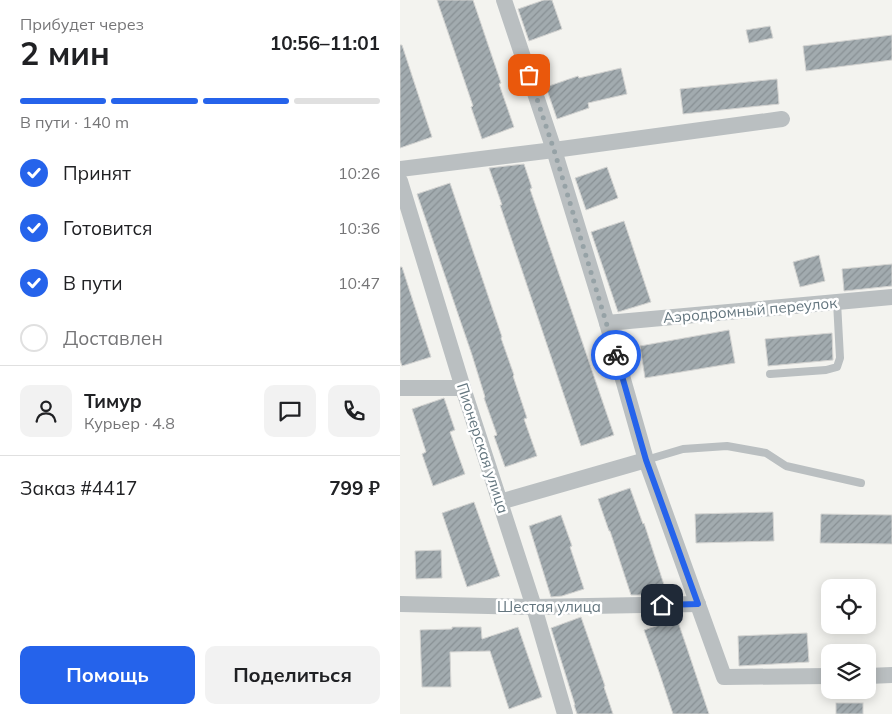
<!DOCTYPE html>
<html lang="ru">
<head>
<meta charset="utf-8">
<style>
  :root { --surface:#fff; --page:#f2f2f2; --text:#202124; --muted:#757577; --line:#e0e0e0; --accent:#2563eb }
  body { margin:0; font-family:Mulish,sans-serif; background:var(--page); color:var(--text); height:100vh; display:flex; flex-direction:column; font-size:19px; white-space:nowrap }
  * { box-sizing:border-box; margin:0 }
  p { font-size:16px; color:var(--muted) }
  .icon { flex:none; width:28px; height:28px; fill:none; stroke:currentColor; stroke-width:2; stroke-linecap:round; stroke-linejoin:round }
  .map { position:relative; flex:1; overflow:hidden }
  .side { display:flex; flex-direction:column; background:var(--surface); width:400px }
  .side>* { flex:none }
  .tools { position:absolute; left:421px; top:579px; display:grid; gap:10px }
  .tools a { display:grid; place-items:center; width:55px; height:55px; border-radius:10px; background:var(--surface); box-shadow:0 2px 12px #0003; font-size:25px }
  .pin { position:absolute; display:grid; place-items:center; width:42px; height:42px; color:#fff; margin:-21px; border-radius:10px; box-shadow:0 2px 8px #0006 }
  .courier { position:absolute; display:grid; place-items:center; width:50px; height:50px; margin:-25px; border:4px solid #2563eb; border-radius:50%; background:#fff; color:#222; box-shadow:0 1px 6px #0007 }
  .summary em { font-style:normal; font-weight:700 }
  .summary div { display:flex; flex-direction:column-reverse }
  .summary { display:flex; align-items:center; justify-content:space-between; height:85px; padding:0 20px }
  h1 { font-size:32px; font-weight:700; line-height:38px }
  .bar { display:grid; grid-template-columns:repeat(4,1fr); gap:8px 5px; align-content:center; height:60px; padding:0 20px }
  .bar i { height:6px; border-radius:4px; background:var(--line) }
  .bar .on { background:var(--accent) }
  .bar p { grid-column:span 4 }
  .line { display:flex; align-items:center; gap:12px; padding:0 20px; border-top:1px solid var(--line) }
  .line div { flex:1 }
  .round { display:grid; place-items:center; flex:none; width:52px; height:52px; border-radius:10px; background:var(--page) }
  ol { padding:0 20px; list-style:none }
  li { display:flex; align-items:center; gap:15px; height:55px }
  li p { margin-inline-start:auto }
  li .icon { padding:5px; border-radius:50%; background:var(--accent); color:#fff; stroke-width:4 }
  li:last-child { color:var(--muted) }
  li i { width:28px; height:28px; border:2px solid var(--line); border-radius:50% }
  .action { display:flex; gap:10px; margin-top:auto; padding:10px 20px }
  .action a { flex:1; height:58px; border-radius:10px; background:var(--accent); color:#fff; font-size:20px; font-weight:700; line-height:58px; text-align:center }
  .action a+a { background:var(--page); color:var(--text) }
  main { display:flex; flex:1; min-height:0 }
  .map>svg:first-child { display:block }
  .building { fill:url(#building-hatch); stroke:#d4d4d2 }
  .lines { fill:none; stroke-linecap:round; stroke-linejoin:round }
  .service { stroke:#babfc1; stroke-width:8 }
  .minor { stroke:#babfc1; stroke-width:16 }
  .done { stroke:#96a2a6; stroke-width:5; stroke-dasharray:0 9 }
  .route { stroke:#2563eb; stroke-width:6 }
  .labels { text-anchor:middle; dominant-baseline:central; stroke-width:5; stroke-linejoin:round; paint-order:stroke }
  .street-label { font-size:15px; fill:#64767f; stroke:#fff }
</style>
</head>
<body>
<main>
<section class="side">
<div class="summary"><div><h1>2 мин</h1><p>Прибудет через</p></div><em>10:56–11:01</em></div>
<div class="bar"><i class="on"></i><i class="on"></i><i class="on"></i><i></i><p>В пути · 140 m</p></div>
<ol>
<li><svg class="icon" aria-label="check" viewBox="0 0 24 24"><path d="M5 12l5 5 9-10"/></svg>Принят<p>10:26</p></li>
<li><svg class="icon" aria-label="check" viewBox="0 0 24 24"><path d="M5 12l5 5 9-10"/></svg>Готовится<p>10:36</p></li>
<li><svg class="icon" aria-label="check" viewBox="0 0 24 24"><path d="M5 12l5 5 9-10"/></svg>В пути<p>10:47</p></li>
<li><i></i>Доставлен</li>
</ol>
<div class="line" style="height:90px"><a class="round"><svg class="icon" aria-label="person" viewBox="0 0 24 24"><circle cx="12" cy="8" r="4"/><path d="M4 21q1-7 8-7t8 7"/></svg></a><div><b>Тимур</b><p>Курьер · 4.8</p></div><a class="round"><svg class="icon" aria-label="chat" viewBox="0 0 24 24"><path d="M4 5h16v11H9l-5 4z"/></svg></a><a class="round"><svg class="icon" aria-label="phone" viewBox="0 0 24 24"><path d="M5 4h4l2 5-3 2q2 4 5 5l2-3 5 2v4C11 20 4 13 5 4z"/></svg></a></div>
<div class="line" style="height:65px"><div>Заказ #4417</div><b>799 ₽</b></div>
<div class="action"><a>Помощь</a><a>Поделиться</a></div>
</section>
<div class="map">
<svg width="492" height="714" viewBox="0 0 492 714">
  <defs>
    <pattern id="building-hatch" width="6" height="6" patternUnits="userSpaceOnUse" patternTransform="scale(1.25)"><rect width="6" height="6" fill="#a2abaf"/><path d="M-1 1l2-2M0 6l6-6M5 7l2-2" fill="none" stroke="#889094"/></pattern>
  </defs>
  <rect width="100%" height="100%" fill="#f3f3ef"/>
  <!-- building -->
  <g class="building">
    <polygon points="37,0 73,0 101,83 99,84 114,127 82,139 71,107 73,106"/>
    <polygon points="144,0 152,0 162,29 129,41 118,9"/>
    <polygon points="370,26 373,38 349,43 346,30"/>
    <polygon points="492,35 492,60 406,71 403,46"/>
    <polygon points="0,45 2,45 32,137 0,148"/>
    <polygon points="221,68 227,94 188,103 189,108 157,119 146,87 178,76 179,78"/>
    <polygon points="377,79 379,104 283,114 280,89"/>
    <polygon points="124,164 132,188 130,189 214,435 181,446 100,205 102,205 89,168"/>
    <polygon points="207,167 218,198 186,210 175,178"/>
    <polygon points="50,183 102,337 101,338 114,375 113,376 127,418 124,419 137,456 105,467 94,436 97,435 84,398 85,397 72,355 17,194"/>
    <polygon points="224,221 251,302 218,312 191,232"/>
    <polygon points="419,255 425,281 400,287 393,262"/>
    <polygon points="492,264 492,286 444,291 442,269"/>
    <polygon points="0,267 2,267 31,357 2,366 0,360"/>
    <polygon points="329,330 335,363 245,378 240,346"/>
    <polygon points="432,333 433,360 368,366 365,339"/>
    <polygon points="44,398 55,430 50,432 65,474 33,486 22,454 26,452 12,409"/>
    <polygon points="230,488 243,524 244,523 266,591 255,595 231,595 210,531 209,531 198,499"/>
    <polygon points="74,502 100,576 67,587 42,513"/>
    <polygon points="373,512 374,541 296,543 295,514"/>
    <polygon points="421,514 492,515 492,544 420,543"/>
    <polygon points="161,515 172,546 170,547 184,589 162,596 151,597 129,526"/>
    <polygon points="41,550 42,578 16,579 15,551"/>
    <polygon points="181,617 205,686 204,687 213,714 177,714 174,705 175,705 151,628"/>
    <polygon points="277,619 288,651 309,714 273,714 258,669 244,630"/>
    <polygon points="52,627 81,627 82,639 118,627 142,697 109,709 90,651 50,652 51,687 22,687 20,630 52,629"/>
    <polygon points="407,633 409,662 339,666 338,636"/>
    <rect x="436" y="703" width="27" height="11"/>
  </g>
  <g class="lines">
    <!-- service -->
    <g class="service">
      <polyline points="370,374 426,370 437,367 440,358 437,302"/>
      <polyline points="246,460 283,449 327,446 366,453 386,466 461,483"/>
    </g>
    <!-- minor -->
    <g class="minor">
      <polyline points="104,0 154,150 207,323 246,460 324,677 430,676"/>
      <polyline points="0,169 154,150 382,119"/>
      <polyline points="0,181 63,388 134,607 165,714"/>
      <polyline points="207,323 492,297"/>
      <polyline points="0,388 63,388"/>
      <polyline points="100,502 246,460"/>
      <polyline points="0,604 134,607 298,604"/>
      <polyline points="468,676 492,675"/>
    </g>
  </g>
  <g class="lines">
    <!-- done -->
    <polyline class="done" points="129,75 154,150 216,355"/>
    <!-- route -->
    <polyline class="route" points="216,355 246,460 298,604 262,605"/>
  </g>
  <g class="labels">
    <!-- street labels -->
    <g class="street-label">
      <text transform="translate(350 310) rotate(-5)">Аэродромный переулок</text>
      <text transform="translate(83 448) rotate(72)">Пионерская улица</text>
      <text x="149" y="606">Шестая улица</text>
    </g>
  </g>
</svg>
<div class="tools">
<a><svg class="icon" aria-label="locate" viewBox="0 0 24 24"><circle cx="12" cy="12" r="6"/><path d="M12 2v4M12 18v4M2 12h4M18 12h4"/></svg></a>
<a><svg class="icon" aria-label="layers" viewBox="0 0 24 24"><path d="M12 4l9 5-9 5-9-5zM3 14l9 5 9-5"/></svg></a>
</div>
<div class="pin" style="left:129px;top:75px;background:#ea580c"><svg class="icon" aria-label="bag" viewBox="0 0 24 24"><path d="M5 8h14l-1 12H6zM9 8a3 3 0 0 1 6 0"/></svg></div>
<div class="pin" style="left:262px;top:605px;background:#1f2937"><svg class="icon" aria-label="home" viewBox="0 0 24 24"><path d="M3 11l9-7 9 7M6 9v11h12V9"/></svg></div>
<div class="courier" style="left:216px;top:355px"><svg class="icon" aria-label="bike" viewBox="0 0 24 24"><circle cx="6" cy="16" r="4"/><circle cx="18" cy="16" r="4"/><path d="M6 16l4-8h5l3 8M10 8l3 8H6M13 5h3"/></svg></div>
</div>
</main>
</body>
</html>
